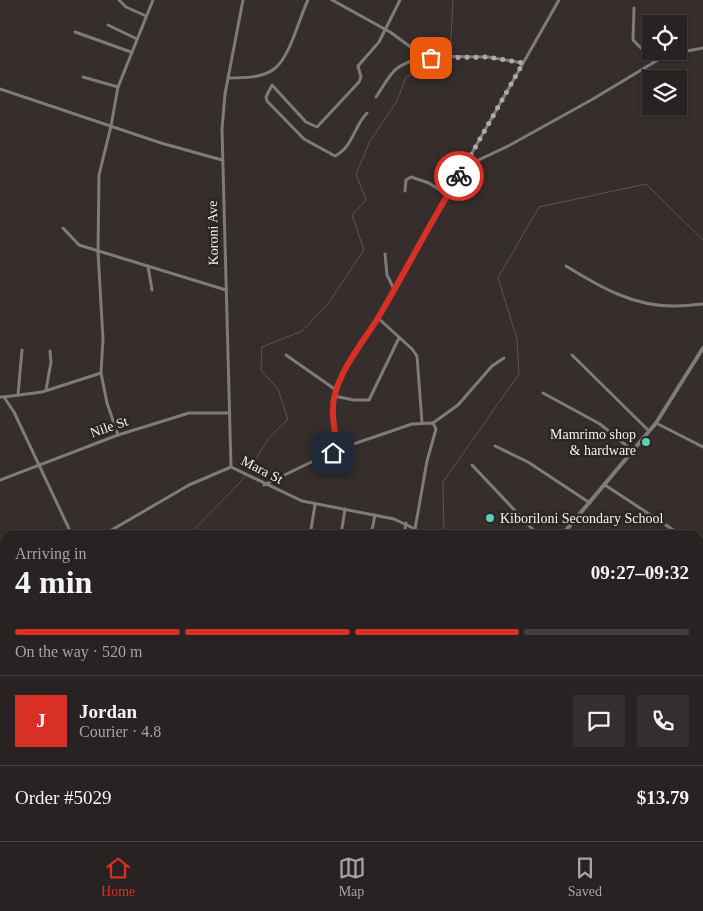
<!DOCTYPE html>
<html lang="en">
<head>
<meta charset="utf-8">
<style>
  :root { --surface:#282222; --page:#342f2f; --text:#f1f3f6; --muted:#a5a4a5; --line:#443f40; --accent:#d93025 }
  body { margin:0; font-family:Georgia,serif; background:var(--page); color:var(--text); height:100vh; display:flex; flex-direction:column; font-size:19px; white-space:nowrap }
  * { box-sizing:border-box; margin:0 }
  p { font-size:16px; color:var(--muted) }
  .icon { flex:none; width:28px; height:28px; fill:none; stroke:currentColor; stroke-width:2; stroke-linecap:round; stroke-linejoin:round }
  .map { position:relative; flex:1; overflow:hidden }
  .details { position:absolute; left:0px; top:530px; width:704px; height:311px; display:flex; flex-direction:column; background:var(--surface); border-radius:15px 15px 0 0; box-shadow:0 1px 4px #0004,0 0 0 1px var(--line) }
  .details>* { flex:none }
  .buttons { position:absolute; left:642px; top:15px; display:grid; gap:10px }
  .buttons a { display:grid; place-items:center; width:45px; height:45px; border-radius:0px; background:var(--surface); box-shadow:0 1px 4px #0004,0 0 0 1px var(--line); font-size:25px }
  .pin { position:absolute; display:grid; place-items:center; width:42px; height:42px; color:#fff; margin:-21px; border-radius:10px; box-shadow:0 2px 8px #0006 }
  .courier { position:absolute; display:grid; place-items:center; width:50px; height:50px; margin:-25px; border:4px solid #d93025; border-radius:50%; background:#fff; color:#222; box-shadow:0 1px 6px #0007 }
  .overview em { font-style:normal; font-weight:700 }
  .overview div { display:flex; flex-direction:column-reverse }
  .overview { display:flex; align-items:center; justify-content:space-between; height:85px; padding:0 15px }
  h1 { font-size:32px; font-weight:700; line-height:38px }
  .bar { display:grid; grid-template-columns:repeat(4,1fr); gap:8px 5px; align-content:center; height:60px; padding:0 15px }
  .bar i { height:6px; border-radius:4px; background:var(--line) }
  .bar .current { background:var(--accent) }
  .bar p { grid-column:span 4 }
  .line { display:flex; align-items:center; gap:12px; padding:0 15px; border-top:1px solid var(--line) }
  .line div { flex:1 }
  .round { display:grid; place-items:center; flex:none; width:52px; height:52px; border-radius:0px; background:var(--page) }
  .tab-bar { display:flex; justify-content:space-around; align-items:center; height:70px; border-top:1px solid var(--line); background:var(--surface); font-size:14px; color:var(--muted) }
  .tab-bar a { display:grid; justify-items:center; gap:2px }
  .tab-bar .current { color:var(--accent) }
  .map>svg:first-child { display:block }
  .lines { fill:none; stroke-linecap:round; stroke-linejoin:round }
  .stream { stroke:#6f4d4a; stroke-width:1 }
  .minor { stroke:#7e7b7a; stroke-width:3 }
  .tertiary { stroke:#7e7b7a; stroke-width:4 }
  .trunk { stroke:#dcd5d3; stroke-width:5 }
  .done { stroke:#b0abaa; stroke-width:5; stroke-dasharray:0 9 }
  .route { stroke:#d93025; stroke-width:6 }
  .poi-dot { fill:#5acebd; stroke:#2b2523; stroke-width:2 }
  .labels { text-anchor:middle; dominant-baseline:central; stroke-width:5; stroke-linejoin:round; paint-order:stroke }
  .street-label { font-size:14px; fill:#f3efee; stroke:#2b2523 }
  .poi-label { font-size:14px; fill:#f3efee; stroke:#2b2523; text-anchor:end }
</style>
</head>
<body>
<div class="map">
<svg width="703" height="841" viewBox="0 0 703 841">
  <rect width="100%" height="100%" fill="#352e2d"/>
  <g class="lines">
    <!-- stream -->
    <g class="stream">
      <polyline points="450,54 453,0"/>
      <polyline points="249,471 268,439 288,419 278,389 261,370 262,347 302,331 327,305 364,250 352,215 366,200 356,174 370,141 397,101 406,77 433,67 449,58"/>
      <polyline points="196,535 194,530 245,477"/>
      <polyline points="444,535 443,482 519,374 517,339 498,278 539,207 646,184 703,240"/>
      <polyline points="208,836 217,841"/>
      <polyline points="329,841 332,836"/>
    </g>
    <!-- minor -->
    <g class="minor">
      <polyline points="119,0 126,7 146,16"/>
      <polyline points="332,0 390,32 423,56 488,57 523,63"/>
      <polyline points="634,8 633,40 654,61"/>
      <polyline points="108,25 137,39"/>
      <polyline points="75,32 131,52"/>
      <polyline points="83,77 118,87"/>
      <path d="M229 78C243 78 263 78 274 69 290 58 299 18 308 0"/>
      <polyline points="0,89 161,143 222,160"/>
      <path d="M376 97C394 70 391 67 423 57"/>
      <path d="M367 113C354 126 353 147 335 156L304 139 267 101 266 97 272 85 306 122 317 127 359 82 361 77 358 66 379 42 400 0"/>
      <polyline points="466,166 510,145 593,99 666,55 703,48"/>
      <polyline points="405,191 406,180 411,177 429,183 447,195"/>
      <polyline points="63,228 79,245 226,290"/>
      <polyline points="385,254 387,275 393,287"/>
      <polyline points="148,266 152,290"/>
      <path d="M566 266C600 287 634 307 676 306 685 306 694 305 703 304"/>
      <polyline points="378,318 412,349 417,356 422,422"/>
      <polyline points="286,355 336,390"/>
      <polyline points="572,355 649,431"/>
      <polyline points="101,373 107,403 118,435"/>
      <polyline points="46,390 51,362 50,351"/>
      <polyline points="543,393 600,424 633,451"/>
      <polyline points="18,395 22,350"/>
      <polyline points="334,396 354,400 369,400 399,338"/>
      <polyline points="0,397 4,397 14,412 72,535"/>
      <polyline points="4,397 42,392 101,373 103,339 98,252 99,175 111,126 118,87 153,0"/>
      <polyline points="433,423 458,405 492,366 504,358"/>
      <polyline points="656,423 703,447"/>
      <polyline points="495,446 528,462 590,503"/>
      <polyline points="336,450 412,424 433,423 436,429 427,461 415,529"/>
      <polyline points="472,465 538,535"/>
      <polyline points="231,467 222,129 225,94 243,0"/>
      <polyline points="0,480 118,435 189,413 229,413"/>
      <path d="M264 485 336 450C338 432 331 414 334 396 338 377 365 334 378 318L559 0"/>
      <polyline points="605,485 681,535"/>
      <polyline points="103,535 189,485 231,467 302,501 394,519 415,529 419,535"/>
      <polyline points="310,535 315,505"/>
      <polyline points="341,535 345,509"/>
      <polyline points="371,535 375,515"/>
      <polyline points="404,535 406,523"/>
      <polyline points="699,546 703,549"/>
      <polyline points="0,579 5,577"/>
      <polyline points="699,650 703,652"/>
      <polyline points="0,680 5,678"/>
      <polyline points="699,680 703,666"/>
      <polyline points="0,717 5,728"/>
      <polyline points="699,725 703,727"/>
      <polyline points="699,810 703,800"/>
      <polyline points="0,812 5,811"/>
      <polyline points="39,836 39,841"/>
      <polyline points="134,836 134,841"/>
      <polyline points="501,836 504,837"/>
      <polyline points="579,836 583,841"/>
      <polyline points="248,841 249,836"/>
      <polyline points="410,841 412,836"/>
      <polyline points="475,841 477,836"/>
      <polyline points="597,841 601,836"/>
      <polyline points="686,841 688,836"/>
    </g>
    <!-- tertiary -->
    <polyline class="tertiary" points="562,535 656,423 703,348"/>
    <!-- trunk -->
    <g class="trunk">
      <polyline points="0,622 5,622"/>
      <polyline points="674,836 681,841"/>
    </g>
  </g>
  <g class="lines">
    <!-- done -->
    <polyline class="done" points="431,58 488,57 523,63 459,176"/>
    <!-- route -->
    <path class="route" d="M333 453 337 447C335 431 330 411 335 394 342 367 363 342 378 318 405 272 430 223 459 176"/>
  </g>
  <!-- markers -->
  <g class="poi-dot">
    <circle cx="646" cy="442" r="5"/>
    <circle cx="490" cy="518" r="5"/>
  </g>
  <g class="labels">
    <!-- street labels -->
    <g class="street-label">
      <text transform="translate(213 233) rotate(-91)">Koroni Ave</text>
      <text transform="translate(109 427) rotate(-19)">Nile St</text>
      <text transform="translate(262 470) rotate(27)">Mara St</text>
    </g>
    <!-- poi labels -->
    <g class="poi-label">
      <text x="636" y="434">Mamrimo shop<tspan x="636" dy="16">&amp; hardware</tspan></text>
      <text x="500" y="518" text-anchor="start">Kiboriloni Secondary School</text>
    </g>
  </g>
</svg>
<div class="buttons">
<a><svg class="icon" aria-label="locate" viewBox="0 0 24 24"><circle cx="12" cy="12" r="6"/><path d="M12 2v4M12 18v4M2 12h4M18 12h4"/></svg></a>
<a><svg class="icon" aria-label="layers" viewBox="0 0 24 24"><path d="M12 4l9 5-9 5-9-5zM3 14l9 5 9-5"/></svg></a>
</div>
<div class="pin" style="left:431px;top:58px;background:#ea580c"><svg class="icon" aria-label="bag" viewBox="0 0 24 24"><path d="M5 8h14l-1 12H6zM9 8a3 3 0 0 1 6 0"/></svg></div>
<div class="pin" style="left:333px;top:453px;background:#1f2937"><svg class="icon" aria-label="home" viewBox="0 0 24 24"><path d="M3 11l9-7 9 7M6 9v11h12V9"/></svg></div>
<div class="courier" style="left:459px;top:176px"><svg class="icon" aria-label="bike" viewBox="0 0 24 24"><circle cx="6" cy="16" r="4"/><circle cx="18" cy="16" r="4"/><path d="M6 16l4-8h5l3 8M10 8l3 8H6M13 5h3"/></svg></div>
<section class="details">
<div class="overview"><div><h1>4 min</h1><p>Arriving in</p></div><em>09:27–09:32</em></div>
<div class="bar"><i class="current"></i><i class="current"></i><i class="current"></i><i></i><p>On the way · 520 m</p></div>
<div class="line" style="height:90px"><b class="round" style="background:var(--accent);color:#fff">J</b><div><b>Jordan</b><p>Courier · 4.8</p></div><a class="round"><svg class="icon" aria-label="chat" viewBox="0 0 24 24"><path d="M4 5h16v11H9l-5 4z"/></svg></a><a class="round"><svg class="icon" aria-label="phone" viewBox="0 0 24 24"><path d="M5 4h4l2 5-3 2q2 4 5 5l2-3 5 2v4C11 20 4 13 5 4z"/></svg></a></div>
<div class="line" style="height:65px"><div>Order #5029</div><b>$13.79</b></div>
</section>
</div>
<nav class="tab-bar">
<a class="current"><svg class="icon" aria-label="home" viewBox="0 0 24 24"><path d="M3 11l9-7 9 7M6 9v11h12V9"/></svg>Home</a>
<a><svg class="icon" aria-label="map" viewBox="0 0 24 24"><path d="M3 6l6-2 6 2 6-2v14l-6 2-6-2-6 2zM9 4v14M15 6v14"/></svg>Map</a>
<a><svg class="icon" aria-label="saved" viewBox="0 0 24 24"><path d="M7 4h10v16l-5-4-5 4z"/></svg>Saved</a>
</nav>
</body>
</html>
